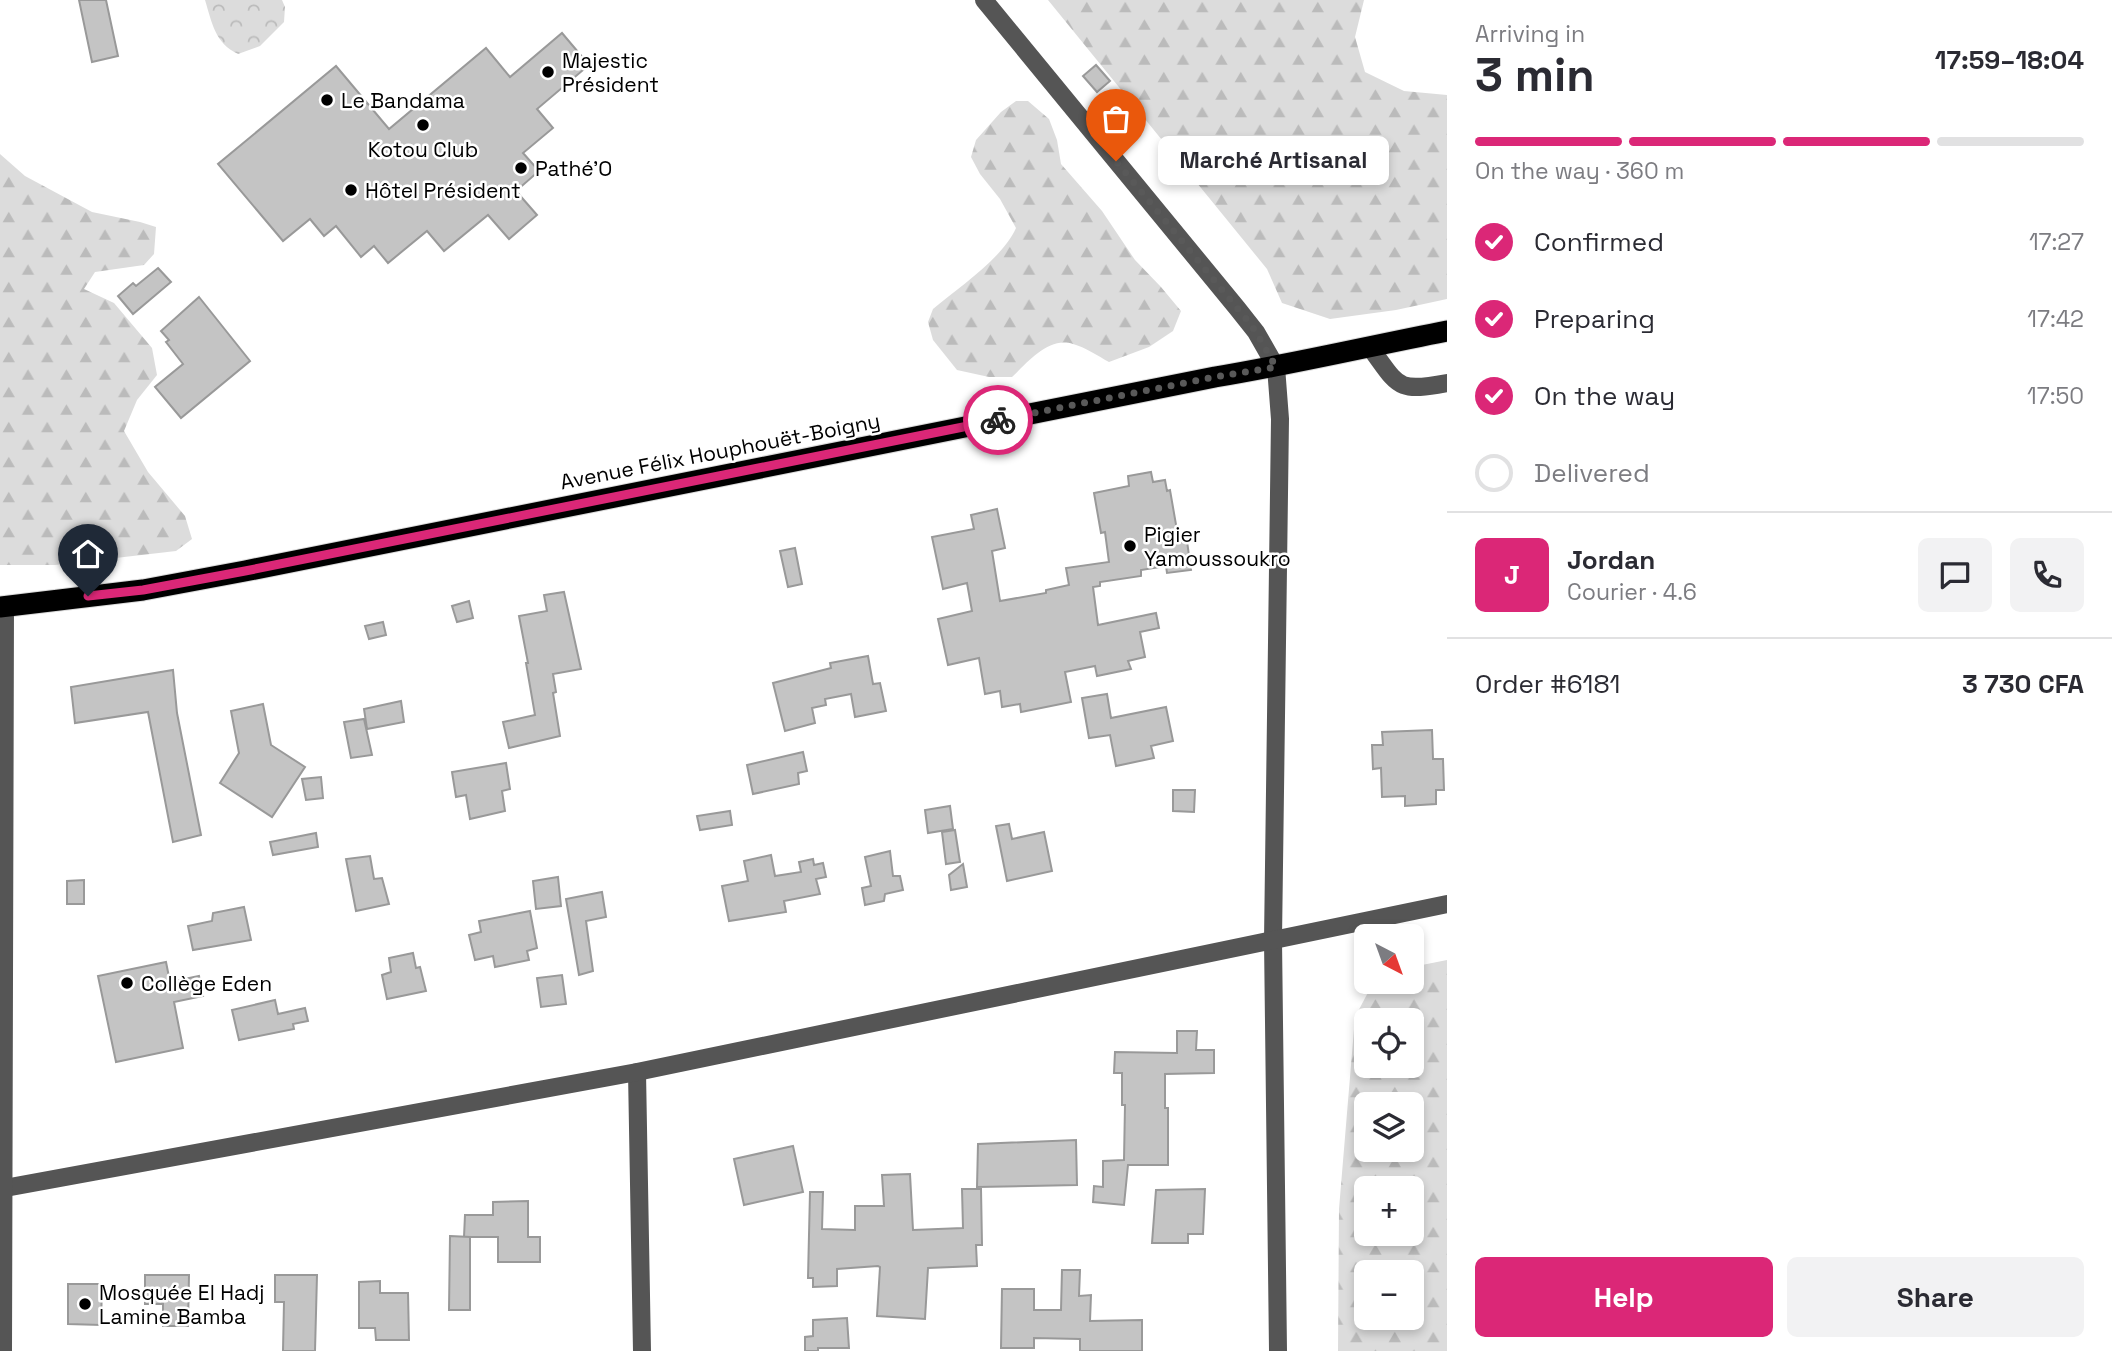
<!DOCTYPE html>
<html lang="en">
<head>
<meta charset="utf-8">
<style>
  :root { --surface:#fff; --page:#f2f2f3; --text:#2b2b33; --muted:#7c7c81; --line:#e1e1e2; --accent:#db2777 }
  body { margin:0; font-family:"Space Grotesk",sans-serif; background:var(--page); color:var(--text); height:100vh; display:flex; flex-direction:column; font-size:26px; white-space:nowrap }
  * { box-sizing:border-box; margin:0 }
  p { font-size:23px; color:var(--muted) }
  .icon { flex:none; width:38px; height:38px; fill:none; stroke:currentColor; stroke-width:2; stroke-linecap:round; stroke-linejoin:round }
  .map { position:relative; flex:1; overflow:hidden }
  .drawer { display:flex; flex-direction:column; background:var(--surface); width:665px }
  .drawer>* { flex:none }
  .needle { width:46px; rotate:139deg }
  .fabs { position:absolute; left:1354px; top:924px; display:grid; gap:14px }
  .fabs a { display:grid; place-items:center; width:70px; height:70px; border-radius:10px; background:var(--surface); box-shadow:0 4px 10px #0003; font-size:35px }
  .pin { position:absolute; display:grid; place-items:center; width:60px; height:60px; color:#fff; margin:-72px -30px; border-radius:50% 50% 50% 0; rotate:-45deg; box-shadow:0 0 7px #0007 }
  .pin .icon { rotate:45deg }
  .courier { position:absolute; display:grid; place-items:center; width:70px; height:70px; margin:-35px; border:5px solid #db2777; border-radius:50%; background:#fff; color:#222; box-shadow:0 2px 9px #0007 }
  .bubble { position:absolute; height:49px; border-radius:10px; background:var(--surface); box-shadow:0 4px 10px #0003; font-size:23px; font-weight:800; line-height:49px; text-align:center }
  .summary em { font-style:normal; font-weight:800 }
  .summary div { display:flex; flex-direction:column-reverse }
  .summary { display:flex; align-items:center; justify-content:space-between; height:119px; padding:0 28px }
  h1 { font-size:46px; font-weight:800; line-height:52px }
  .bar { display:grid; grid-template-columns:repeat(4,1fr); gap:10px 7px; align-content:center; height:84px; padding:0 28px }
  .bar i { height:9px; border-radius:5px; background:var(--line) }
  .bar .selected { background:var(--accent) }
  .bar p { grid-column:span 4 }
  .line { display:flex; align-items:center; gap:18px; padding:0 28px; border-top:2px solid var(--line) }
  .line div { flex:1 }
  .round { display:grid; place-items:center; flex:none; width:74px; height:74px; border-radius:10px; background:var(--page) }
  ol { padding:0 28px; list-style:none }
  li { display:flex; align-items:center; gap:21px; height:77px }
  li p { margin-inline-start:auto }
  li .icon { padding:7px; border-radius:50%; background:var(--accent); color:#fff; stroke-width:4 }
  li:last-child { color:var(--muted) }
  li i { width:38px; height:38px; border:4px solid var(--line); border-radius:50% }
  .button { display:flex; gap:14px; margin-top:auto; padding:14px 28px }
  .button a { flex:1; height:80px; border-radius:10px; background:var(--accent); color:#fff; font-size:28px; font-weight:800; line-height:80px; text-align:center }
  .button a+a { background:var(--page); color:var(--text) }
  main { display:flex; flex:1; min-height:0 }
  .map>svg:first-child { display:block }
  .forest { fill:url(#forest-firs); fill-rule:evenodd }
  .park { fill:url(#park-crowns) }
  .building { fill:#c4c4c4; stroke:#999; stroke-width:2 }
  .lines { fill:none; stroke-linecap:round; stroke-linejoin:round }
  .highway-casing { stroke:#dbdbdb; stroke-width:23 }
  .minor { stroke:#555; stroke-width:18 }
  .highway { stroke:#000; stroke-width:21 }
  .done { stroke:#595959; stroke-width:7; stroke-dasharray:0 12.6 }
  .route { stroke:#db2777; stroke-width:9 }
  .poi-dot { fill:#000; stroke:#fff; stroke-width:2.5 }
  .labels { text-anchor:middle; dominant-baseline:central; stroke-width:5; stroke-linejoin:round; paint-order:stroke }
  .poi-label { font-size:21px; fill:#000; stroke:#fff; text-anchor:start }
  .street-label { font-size:21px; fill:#000; stroke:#fff }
</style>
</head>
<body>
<main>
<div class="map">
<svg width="1447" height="1351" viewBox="0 0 1447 1351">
  <defs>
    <pattern id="forest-firs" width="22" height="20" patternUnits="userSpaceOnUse" patternTransform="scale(1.75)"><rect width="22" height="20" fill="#dcdcdc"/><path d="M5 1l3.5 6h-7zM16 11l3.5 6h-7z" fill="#bbb"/></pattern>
    <pattern id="park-crowns" width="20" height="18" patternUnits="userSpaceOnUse" patternTransform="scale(1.75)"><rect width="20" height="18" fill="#dcdcdc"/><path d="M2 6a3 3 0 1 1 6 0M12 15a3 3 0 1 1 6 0" fill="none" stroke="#bbb"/></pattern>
  </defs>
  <rect width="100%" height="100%" fill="#fff"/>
  <!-- forest -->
  <g class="forest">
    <polygon points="1048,0 1364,0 1355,37 1365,72 1404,91 1447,95 1447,299 1396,310 1330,319 1282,303 1267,269"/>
    <path d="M1016 101H1028L1049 119 1057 140 1061 164 1102 211 1135 260 1161 287 1181 311 1173 331 1149 347 1109 362C1098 356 1085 347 1073 344 1049 336 1028 362 1012 377H989L957 370 933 340 928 322 933 309C958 288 1003 258 1016 228L1000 199 980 174 971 157 976 140 1001 112Z"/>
    <polygon points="0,154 25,176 92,212 140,222 156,227 154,254 144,265 95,272 84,289 114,303 152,348 157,375 137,400 124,431 148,472 185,516 192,539 176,551 55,565 0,565"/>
    <path d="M1447 960V1351H1338L1339 1209 1355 1017 1373 983 1412 982V967ZM1367 1020H1412V1066H1367ZM1412 1104V1150H1367V1104ZM1367 1188H1412V1234H1367ZM1367 1272H1412V1318H1367Z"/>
  </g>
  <!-- park -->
  <path class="park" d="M205 0H282L285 7 284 22 260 46 238 54C215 43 212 23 205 0Z"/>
  <!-- building -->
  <g class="building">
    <polygon points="79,0 106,0 118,56 92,62"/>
    <polygon points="562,33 589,65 537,109 553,128 523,153 539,171 516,191 537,215 509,239 488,215 444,251 427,231 388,263 374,246 361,257 336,226 324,236 310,219 283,241 218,164 336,66 389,129 486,48 510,77"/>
    <polygon points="1096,65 1110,81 1097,92 1083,76"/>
    <polygon points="158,268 171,282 133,314 118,296 133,283 136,286"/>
    <polygon points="199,297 250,361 181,418 155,387 183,364 166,342 169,340 161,331"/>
    <polygon points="1151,472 1153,482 1165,480 1167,491 1170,490 1179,542 1187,541 1191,570 1167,573 1166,566 1141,570 1141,576 1100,582 1100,586 1093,587 1098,625 1156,613 1159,628 1140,632 1145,657 1128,661 1131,669 1097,676 1095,666 1065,672 1071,702 1021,712 1020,704 1002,707 1000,691 985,694 979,658 948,665 938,619 972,611 967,583 943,589 932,537 974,529 971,515 997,509 1005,548 992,551 1000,601 1046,593 1046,590 1069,585 1066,568 1109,562 1105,532 1101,533 1094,493 1129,486 1128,476"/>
    <polygon points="795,548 802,584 788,587 780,551"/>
    <polygon points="564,592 581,669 553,674 556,692 553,693 560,736 509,748 503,722 535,715 526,663 528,663 519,616 547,611 544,595"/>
    <polygon points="469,601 473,618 457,622 452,606"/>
    <polygon points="383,622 386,635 369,639 365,626"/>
    <polygon points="868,656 873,684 880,683 886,711 855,717 851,694 825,699 826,705 812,708 815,723 785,731 773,683 831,668 830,663"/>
    <polygon points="173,670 177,713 201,835 173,842 148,712 75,723 71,687"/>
    <polygon points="1107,694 1111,718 1166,707 1173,741 1151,746 1154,758 1116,766 1110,735 1089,738 1082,698"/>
    <polygon points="401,701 404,722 367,729 364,709"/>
    <polygon points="263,704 271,745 305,767 272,817 220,783 239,753 231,711"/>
    <polygon points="364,719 372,755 351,758 344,722"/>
    <polygon points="1432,730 1433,759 1443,759 1444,790 1436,790 1436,804 1405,806 1405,796 1382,797 1381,768 1373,769 1372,745 1383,745 1382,732"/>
    <polygon points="803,752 807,771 798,773 799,784 753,794 747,765"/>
    <polygon points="506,763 510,789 502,791 505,811 470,819 466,795 456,797 452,772"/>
    <polygon points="321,777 323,798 306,800 302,779"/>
    <polygon points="1173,790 1195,790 1194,812 1173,811"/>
    <polygon points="950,806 953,829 928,833 925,810"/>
    <polygon points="730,811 732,825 700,830 697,816"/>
    <polygon points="1009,824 1012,839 1044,832 1052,871 1007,881 996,826"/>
    <polygon points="955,830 960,862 946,864 942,832"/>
    <polygon points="316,833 318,847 273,855 270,842"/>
    <polygon points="890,851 893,876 900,876 903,890 885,894 884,901 865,905 862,888 871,886 865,857"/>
    <polygon points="771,855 775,876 801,872 799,862 813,859 814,865 823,863 826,877 816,879 820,894 784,901 786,912 729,921 722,886 748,881 744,861"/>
    <polygon points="370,856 374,879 382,878 389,904 356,911 346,859"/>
    <polygon points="963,864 967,887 951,890 949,875"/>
    <polygon points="558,877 561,906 536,909 533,881"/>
    <polygon points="84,880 84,904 67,904 67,881"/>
    <polygon points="602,892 606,917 586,921 593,971 579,975 566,899"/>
    <polygon points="244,907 251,940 193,950 188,926 212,921 213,913"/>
    <polygon points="530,911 537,948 527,951 529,960 495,967 493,956 475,960 469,935 481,932 479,921"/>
    <polygon points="413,953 416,968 420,967 426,991 387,999 382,975 391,972 389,958"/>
    <polygon points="166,962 170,982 199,976 203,996 174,1002 183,1048 116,1062 98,976"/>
    <polygon points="562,975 566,1004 541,1007 537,978"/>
    <polygon points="275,1000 278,1014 305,1008 308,1021 293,1024 294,1029 239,1040 232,1010"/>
    <polygon points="1177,1031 1197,1031 1196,1050 1214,1050 1214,1073 1165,1074 1165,1108 1168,1108 1168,1165 1128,1165 1124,1205 1093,1202 1094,1186 1103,1187 1103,1161 1124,1160 1125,1105 1122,1105 1122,1073 1114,1073 1115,1052 1177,1053"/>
    <polygon points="1076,1140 1077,1185 977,1187 978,1144"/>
    <polygon points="793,1146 803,1192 744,1205 734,1159"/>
    <polygon points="910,1174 913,1230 963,1228 962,1189 981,1189 982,1245 976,1245 977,1266 928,1268 925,1319 877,1316 880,1267 878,1266 837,1269 837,1286 813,1287 813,1278 808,1278 810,1192 823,1192 822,1229 855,1230 855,1206 884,1206 882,1175"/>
    <polygon points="1205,1189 1203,1234 1188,1234 1188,1243 1152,1243 1156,1190"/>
    <polygon points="528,1201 528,1237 540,1237 540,1262 498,1262 498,1237 464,1237 465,1215 493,1215 493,1202"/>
    <polygon points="450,1236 470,1237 470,1310 449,1310"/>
    <polygon points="1062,1270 1080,1270 1079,1296 1091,1295 1090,1321 1142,1320 1142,1351 1080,1351 1080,1339 1034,1338 1034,1348 1001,1348 1002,1289 1034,1289 1034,1310 1061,1310"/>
    <polygon points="145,1275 189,1275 188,1326 163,1326 163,1304 145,1304"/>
    <polygon points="275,1275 317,1275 315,1351 283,1351 284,1302 275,1302"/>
    <polygon points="380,1281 380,1293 408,1293 409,1340 376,1340 375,1328 359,1328 359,1282"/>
    <polygon points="68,1284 102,1284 101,1325 68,1324"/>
    <polygon points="847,1318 849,1348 818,1348 818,1351 805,1351 805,1337 813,1336 813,1320"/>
  </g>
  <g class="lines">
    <!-- highway casing -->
    <g class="highway-casing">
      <path id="highway" d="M0 607 143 590 245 571 1215 377C1293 364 1370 346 1447 331"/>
    </g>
    <!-- minor -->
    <g class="minor">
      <polyline points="984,0 1237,308 1256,332 1276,367 1280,419 1273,940 1278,1351"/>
      <path d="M1369 346C1399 386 1395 393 1447 383"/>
      <polyline points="637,1072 642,1351"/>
      <polyline points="0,1189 637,1072 1447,904"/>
      <polyline points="3,1351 5,606"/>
    </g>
    <!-- highway -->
    <use href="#highway" class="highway"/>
  </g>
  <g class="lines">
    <!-- done -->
    <polyline class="done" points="998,420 1215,377 1276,367 1256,332 1247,320 1116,161"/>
    <!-- route -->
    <polyline class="route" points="88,596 143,590 245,571 998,420"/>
  </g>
  <!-- markers -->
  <g class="poi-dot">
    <circle cx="548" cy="72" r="7"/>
    <circle cx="327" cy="100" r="7"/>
    <circle cx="423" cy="125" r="7"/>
    <circle cx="521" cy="168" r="7"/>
    <circle cx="351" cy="190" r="7"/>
    <circle cx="1130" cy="546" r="7"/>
    <circle cx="127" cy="983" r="7"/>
    <circle cx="85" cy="1304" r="7"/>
  </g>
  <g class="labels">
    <!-- poi labels -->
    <g class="poi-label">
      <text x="562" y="60">Majestic<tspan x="562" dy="24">Président</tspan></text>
      <text x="341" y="100">Le Bandama</text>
      <text x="423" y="149" text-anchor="middle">Kotou Club</text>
      <text x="535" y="168">Pathé'O</text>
      <text x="365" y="190">Hôtel Président</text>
      <text x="1144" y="534">Pigier<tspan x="1144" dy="24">Yamoussoukro</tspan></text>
      <text x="141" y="983">Collège Eden</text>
      <text x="99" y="1292">Mosquée El Hadj<tspan x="99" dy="24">Lamine Bamba</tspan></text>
    </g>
    <!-- street labels -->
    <g class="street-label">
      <text transform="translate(720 451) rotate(-11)">Avenue Félix Houphouët-Boigny</text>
    </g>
  </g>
</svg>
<div class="fabs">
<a><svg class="needle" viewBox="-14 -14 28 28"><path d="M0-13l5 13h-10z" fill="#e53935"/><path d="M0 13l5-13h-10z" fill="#7c7c81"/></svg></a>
<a><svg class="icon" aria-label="locate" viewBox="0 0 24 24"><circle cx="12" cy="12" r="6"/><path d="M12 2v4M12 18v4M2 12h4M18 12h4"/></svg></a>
<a><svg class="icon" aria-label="layers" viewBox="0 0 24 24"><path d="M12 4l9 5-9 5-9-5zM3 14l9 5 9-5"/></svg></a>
<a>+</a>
<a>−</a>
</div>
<div class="pin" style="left:1116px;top:161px;background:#ea580c"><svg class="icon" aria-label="bag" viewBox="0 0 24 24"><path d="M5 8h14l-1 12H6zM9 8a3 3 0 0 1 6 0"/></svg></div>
<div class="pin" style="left:88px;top:596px;background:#1f2937"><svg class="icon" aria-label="home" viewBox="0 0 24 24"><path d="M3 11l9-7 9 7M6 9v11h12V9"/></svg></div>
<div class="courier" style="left:998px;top:420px"><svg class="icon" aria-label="bike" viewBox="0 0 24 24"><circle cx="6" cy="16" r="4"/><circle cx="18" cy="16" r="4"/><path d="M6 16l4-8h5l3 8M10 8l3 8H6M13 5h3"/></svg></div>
<div class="bubble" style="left:1158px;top:136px;width:231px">Marché Artisanal</div>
</div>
<section class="drawer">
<div class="summary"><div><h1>3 min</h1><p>Arriving in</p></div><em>17:59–18:04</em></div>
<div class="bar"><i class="selected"></i><i class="selected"></i><i class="selected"></i><i></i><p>On the way · 360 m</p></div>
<ol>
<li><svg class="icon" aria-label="check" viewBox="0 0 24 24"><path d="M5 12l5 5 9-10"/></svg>Confirmed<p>17:27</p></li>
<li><svg class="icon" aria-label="check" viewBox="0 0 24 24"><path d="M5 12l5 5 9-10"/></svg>Preparing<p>17:42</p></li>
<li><svg class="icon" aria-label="check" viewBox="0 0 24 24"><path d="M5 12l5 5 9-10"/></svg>On the way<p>17:50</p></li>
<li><i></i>Delivered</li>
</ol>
<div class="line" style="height:126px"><b class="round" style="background:var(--accent);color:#fff">J</b><div><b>Jordan</b><p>Courier · 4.6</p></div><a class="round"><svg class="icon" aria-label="chat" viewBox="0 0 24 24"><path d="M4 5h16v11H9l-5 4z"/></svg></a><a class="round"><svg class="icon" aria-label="phone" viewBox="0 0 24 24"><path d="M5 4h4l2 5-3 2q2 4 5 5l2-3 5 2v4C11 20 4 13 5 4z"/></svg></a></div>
<div class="line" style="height:91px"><div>Order #6181</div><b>3 730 CFA</b></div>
<div class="button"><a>Help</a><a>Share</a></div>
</section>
</main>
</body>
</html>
